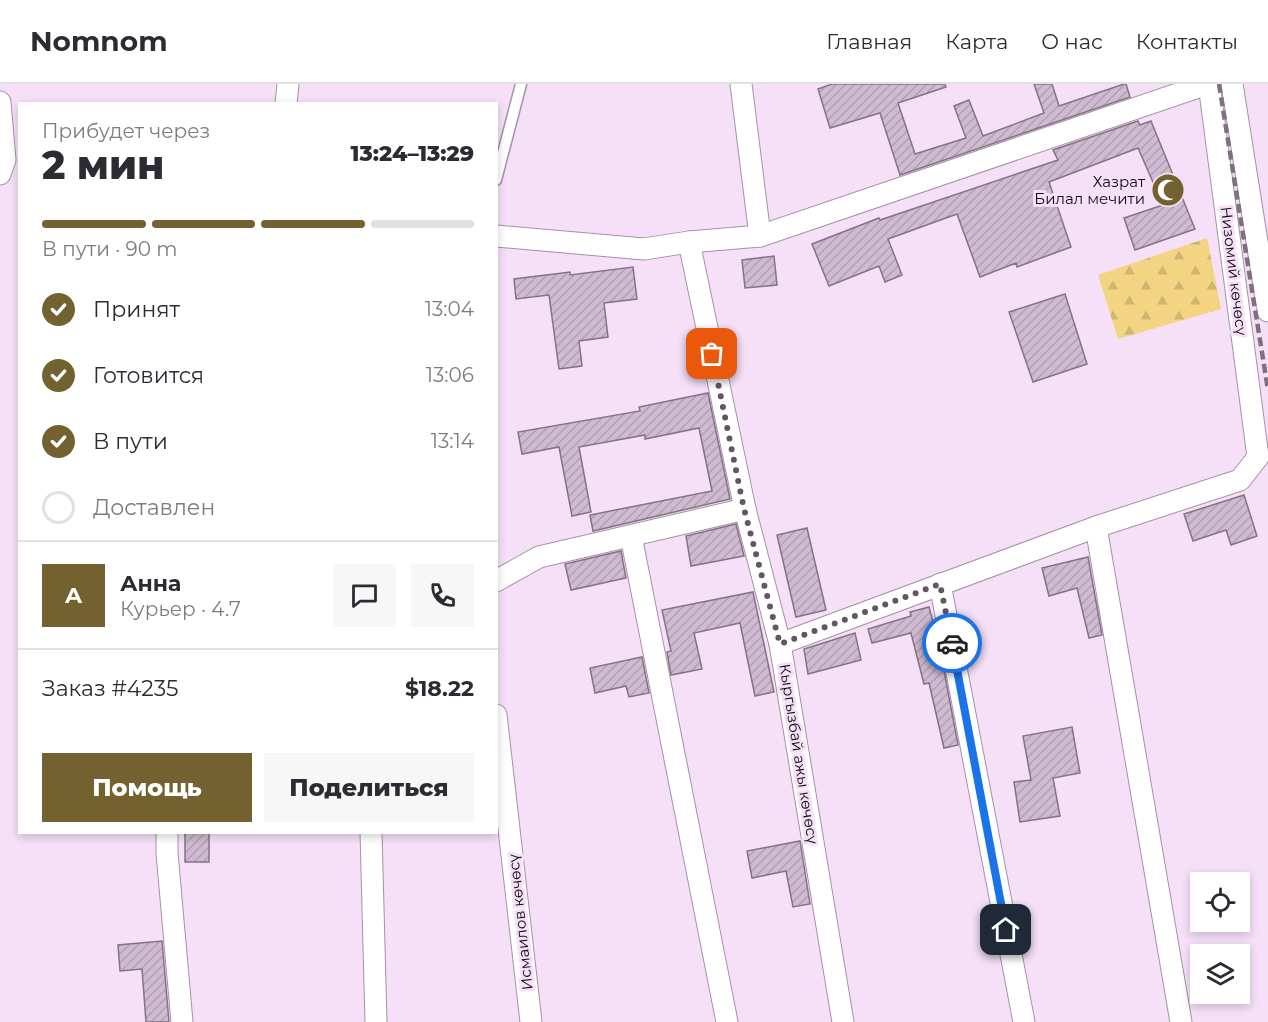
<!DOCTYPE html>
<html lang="ru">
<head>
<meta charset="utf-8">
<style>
  :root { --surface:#fff; --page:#f7f7f7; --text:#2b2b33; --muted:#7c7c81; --line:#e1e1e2; --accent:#736130 }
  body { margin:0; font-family:Montserrat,sans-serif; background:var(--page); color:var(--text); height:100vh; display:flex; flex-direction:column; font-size:22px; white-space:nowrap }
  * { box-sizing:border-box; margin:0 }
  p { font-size:20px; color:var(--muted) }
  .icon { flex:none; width:33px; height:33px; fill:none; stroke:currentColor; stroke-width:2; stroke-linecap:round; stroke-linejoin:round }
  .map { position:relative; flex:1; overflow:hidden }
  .side { position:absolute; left:18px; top:18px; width:480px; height:732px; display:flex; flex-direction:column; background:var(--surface); border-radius:0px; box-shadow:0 3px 9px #0003 }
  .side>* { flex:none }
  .buttons { position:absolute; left:1190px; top:788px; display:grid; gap:12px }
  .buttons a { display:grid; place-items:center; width:60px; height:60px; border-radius:0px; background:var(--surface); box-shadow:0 3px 9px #0003; font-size:30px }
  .pin { position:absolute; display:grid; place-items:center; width:51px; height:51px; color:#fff; margin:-26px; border-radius:12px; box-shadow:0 3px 9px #0006 }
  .courier { position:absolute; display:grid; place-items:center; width:60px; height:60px; margin:-30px; border:4px solid #1a73e8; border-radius:50%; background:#fff; color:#222; box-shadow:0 2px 8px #0007 }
  .headline em { font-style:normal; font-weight:800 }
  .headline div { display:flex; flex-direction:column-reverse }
  .headline { display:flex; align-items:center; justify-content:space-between; height:102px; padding:0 24px }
  h1 { font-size:39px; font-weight:800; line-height:45px }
  .bar { display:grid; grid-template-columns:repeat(4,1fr); gap:9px 6px; align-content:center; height:72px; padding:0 24px }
  .bar i { height:8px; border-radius:4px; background:var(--line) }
  .bar .current { background:var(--accent) }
  .bar p { grid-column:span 4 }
  .line { display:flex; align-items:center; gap:15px; padding:0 24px; border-top:2px solid var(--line) }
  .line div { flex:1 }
  .round { display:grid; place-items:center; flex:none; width:63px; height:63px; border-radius:0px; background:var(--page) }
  ol { padding:0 24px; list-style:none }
  li { display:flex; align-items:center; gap:18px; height:66px }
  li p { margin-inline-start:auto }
  li .icon { padding:6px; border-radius:50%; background:var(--accent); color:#fff; stroke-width:4 }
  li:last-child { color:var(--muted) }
  li i { width:33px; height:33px; border:3px solid var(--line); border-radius:50% }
  .action { display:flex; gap:12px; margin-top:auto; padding:12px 24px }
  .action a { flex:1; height:69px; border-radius:0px; background:var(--accent); color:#fff; font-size:24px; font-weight:800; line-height:69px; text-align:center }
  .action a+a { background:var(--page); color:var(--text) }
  header { display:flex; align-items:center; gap:36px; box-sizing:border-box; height:84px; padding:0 30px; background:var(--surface); border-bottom:2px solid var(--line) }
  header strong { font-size:28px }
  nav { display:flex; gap:33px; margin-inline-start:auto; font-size:21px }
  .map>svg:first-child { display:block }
  .forest { fill:url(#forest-firs) }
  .building { fill:url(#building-hatch); stroke:#857286; stroke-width:1.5 }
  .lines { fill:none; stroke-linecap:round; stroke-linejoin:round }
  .service-casing { stroke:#a592a7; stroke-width:13 }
  .minor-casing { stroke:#a592a7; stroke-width:23 }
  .service { stroke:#fff; stroke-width:10 }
  .minor { stroke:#fff; stroke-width:21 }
  .rail { stroke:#7e707f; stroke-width:4.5; stroke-dasharray:9 4.5; stroke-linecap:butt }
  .done { stroke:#615662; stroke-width:6; stroke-dasharray:0 10.8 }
  .route { stroke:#1a73e8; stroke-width:8 }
  .labels { text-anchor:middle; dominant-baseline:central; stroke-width:6; stroke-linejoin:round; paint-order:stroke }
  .poi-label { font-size:15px; fill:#120b12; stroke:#f5e0f7; text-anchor:end }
  .street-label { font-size:15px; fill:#120b12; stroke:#f5e0f7 }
</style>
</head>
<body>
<header>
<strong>Nomnom</strong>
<nav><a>Главная</a><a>Карта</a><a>О нас</a><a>Контакты</a></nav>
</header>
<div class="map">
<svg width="1268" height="938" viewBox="0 0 1268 938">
  <defs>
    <pattern id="forest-firs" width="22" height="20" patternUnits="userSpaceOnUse" patternTransform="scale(1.5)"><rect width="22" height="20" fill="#f2d483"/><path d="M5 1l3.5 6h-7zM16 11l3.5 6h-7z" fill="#ceb570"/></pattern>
    <pattern id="building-hatch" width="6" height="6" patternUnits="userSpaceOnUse" patternTransform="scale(1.5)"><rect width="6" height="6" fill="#cfbbd1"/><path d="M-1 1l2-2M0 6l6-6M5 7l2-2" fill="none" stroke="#b19fb2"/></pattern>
  </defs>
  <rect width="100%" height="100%" fill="#f5e0f7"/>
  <!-- forest -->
  <polygon class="forest" points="1207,154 1221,225 1118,255 1098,191"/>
  <!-- building -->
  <g class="building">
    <polygon points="832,0 945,0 946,3 898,19 915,70 966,54 954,22 969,16 983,52 1044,29 1034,0 1052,0 1059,22 1124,0 1126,0 1130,13 900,91 880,29 830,44 818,5"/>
    <polygon points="1138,37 1140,41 1151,37 1195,145 1135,166 1124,134 1163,121 1138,64 1049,98 1071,163 1017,183 1016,179 980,193 957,130 888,155 902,191 885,198 879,182 829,202 812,160 879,134 880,136 1058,76 1053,66"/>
    <polygon points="774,172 777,201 745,204 742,176"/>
    <polygon points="633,183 637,215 604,219 608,253 579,257 582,282 559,285 549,211 516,215 514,195 570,188 570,191"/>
    <polygon points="1065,210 1087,280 1033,298 1009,228"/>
    <polygon points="708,309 730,415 593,447 590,431 712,407 699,344 645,355 645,351 579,363 591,428 572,432 559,363 522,370 518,348 640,327 639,323"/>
    <polygon points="1244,411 1257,452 1231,461 1226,446 1193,457 1184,430"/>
    <polygon points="736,440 744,472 691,482 686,452"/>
    <polygon points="807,444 826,526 796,533 777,451"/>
    <polygon points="621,467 626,494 571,506 565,480"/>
    <polygon points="1088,473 1102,551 1089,554 1077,504 1049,512 1042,484"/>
    <polygon points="753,508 774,608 755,612 740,539 694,549 702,585 671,591 667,568 671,567 662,526"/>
    <polygon points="929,523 939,560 958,661 944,664 929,599 924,600 911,549 872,559 868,545 911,532 910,528"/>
    <polygon points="855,549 861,576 808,590 804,565"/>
    <polygon points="642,573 649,609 629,613 626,602 595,609 590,584"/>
    <polygon points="1072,643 1080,689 1053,694 1060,732 1020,738 1014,698 1031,696 1023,652"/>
    <rect x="185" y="748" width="24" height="30"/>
    <polygon points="800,757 810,820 793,823 786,787 752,794 747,767"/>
    <polygon points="162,857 169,938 146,938 142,885 120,887 118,861"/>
  </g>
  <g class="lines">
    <!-- service casing -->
    <g class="service-casing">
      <polyline id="service" points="496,96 521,0"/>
    </g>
    <!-- minor casing -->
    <g class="minor-casing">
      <g id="minor">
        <polyline points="741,0 760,152"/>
        <polyline points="1232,0 1268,227"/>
        <polyline points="0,18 5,76 0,90"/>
        <polyline points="286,20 288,0"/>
        <polyline points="496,152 644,165 689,158 760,152 1207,0"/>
        <polyline points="689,158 745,425 780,560 843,938"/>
        <polyline points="1096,443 1181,938"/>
        <polyline points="631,452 727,938"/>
        <polyline points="496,497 539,473 745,425"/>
        <polyline points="940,500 1024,938"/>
        <polyline points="780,560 1096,443 1240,396 1258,373 1209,0"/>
        <polyline points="496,631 531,938"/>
        <polyline points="167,748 167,769 182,938"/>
        <polyline points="371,748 376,938"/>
      </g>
    </g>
    <!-- service -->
    <use href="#service" class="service"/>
    <!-- minor -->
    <use href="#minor" class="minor"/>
    <!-- rail -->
    <polyline class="rail" points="1219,0 1268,306"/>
  </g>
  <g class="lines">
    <!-- done -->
    <polyline class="done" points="712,270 744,425 780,560 940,500 952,559"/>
    <!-- route -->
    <polyline class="route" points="952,559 1006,846"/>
  </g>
  <!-- icons -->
  <defs>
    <g id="mosque-disc" transform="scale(1.725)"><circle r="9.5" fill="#736130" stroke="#f5e0f7"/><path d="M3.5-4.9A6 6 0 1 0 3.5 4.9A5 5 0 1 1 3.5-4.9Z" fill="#fff"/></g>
  </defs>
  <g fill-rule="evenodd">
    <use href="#mosque-disc" x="1168" y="106"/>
  </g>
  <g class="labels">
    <!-- poi labels -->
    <g class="poi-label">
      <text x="1145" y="97">Хазрат<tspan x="1145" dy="17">Билал мечити</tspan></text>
    </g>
    <!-- street labels -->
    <g class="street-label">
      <text transform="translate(1234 187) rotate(83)">Низомий көчөсү</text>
      <text transform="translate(799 670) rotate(81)">Кыргызбай ажы көчөсү</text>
      <text transform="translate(520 838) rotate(-96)">Исмаилов көчөсү</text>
    </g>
  </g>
</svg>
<div class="buttons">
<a><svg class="icon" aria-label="locate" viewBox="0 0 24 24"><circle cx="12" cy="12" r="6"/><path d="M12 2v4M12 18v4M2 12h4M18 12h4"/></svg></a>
<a><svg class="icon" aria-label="layers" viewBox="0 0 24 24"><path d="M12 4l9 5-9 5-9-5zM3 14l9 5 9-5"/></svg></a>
</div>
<div class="pin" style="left:712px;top:270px;background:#ea580c"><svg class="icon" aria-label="bag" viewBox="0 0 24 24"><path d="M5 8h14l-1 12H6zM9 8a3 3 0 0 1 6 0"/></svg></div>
<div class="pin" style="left:1006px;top:846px;background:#1f2937"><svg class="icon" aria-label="home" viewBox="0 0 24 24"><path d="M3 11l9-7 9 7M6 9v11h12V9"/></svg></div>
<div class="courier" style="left:952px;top:559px"><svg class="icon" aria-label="car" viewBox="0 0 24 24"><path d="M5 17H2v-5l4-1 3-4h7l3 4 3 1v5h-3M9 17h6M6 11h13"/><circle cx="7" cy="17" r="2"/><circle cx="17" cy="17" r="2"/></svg></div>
<section class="side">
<div class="headline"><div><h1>2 мин</h1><p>Прибудет через</p></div><em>13:24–13:29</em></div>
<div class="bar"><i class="current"></i><i class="current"></i><i class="current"></i><i></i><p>В пути · 90 m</p></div>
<ol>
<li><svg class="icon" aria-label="check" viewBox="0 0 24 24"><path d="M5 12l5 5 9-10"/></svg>Принят<p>13:04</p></li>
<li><svg class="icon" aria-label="check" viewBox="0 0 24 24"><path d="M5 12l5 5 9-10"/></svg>Готовится<p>13:06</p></li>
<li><svg class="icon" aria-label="check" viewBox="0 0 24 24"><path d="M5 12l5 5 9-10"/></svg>В пути<p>13:14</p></li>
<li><i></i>Доставлен</li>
</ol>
<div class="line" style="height:108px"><b class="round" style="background:var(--accent);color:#fff">А</b><div><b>Анна</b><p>Курьер · 4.7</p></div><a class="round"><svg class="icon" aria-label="chat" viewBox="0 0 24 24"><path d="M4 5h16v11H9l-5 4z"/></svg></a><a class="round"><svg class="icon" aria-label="phone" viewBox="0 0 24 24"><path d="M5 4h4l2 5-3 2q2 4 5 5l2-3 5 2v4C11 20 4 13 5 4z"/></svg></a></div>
<div class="line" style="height:78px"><div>Заказ #4235</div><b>$18.22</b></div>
<div class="action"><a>Помощь</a><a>Поделиться</a></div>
</section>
</div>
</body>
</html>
